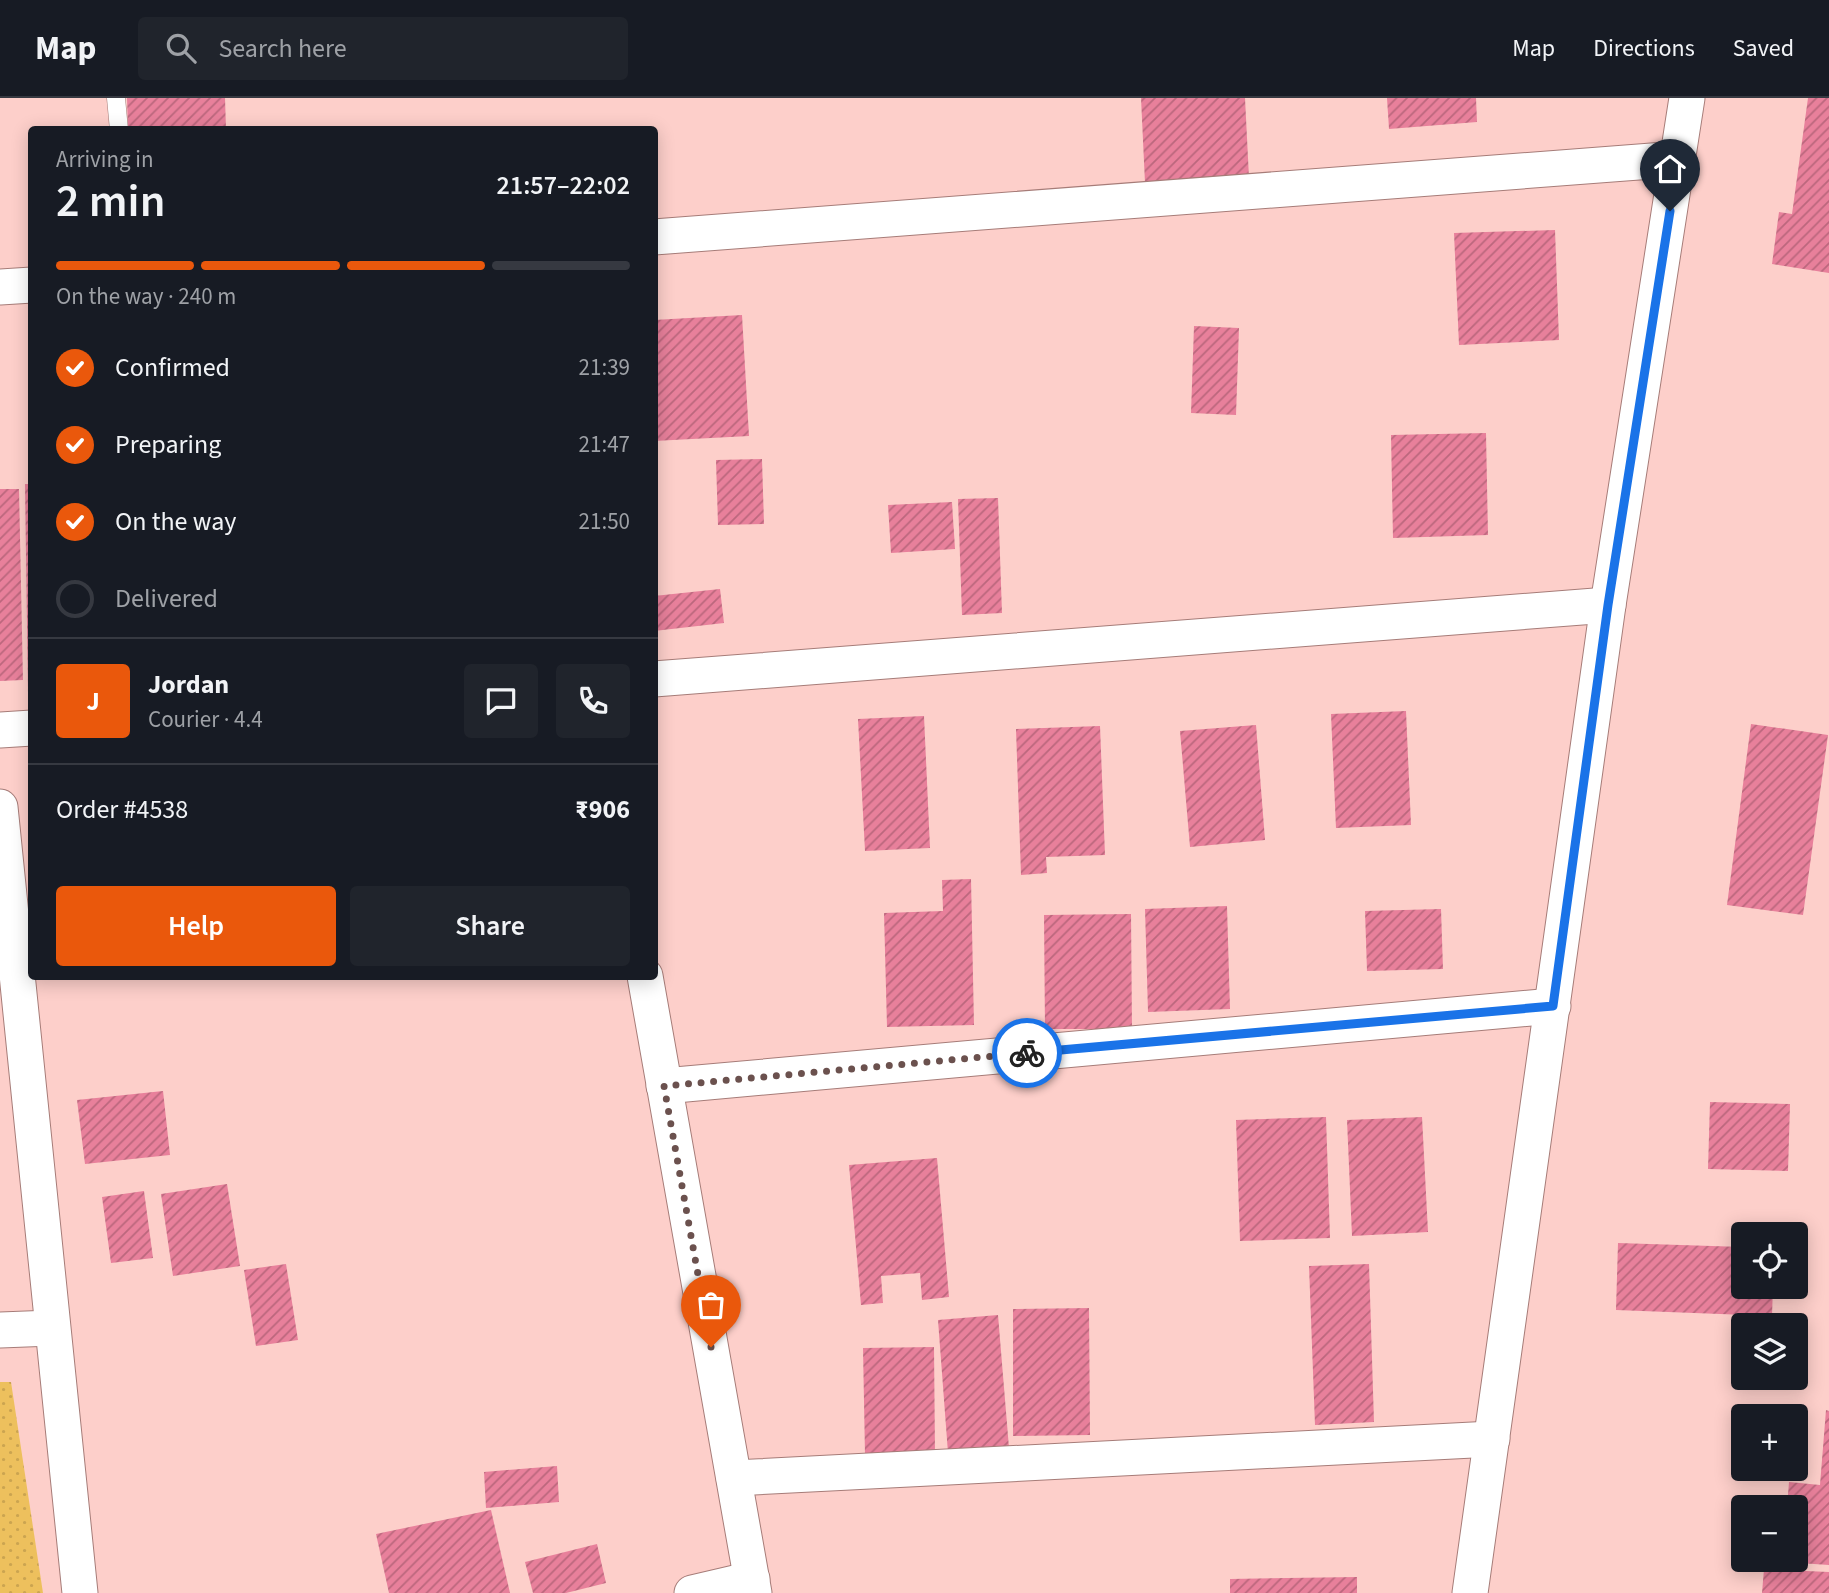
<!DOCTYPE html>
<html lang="en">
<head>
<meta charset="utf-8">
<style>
  :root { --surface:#171b24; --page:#20242c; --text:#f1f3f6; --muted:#9ea1a6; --line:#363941; --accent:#ea580c }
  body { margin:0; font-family:"Source Sans 3",sans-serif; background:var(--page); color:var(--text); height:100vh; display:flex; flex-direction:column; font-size:26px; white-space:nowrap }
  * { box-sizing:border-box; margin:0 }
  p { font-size:23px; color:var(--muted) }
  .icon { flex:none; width:38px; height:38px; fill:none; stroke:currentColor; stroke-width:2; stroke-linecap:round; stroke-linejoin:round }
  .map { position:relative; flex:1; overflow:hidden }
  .sheet { position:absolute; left:28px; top:28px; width:630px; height:854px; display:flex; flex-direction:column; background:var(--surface); border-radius:7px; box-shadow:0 4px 18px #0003 }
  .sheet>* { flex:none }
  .fabs { position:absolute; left:1731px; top:1124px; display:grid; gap:14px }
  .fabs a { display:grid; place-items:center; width:77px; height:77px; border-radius:7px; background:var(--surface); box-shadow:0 4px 18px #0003; font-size:35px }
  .pin { position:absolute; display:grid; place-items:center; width:60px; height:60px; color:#fff; margin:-72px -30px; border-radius:50% 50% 50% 0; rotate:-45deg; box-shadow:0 0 7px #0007 }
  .pin .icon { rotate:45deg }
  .courier { position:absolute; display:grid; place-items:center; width:70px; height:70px; margin:-35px; border:5px solid #1a73e8; border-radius:50%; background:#fff; color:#222; box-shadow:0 2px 9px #0007 }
  .head em { font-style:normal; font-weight:600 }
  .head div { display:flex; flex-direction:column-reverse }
  .head { display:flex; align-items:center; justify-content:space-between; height:119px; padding:0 28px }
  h1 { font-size:46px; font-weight:600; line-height:52px }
  .bar { display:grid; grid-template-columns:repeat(4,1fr); gap:10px 7px; align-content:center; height:84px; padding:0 28px }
  .bar i { height:9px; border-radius:5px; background:var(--line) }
  .bar .selected { background:var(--accent) }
  .bar p { grid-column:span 4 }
  .line { display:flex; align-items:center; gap:18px; padding:0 28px; border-top:2px solid var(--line) }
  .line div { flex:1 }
  .round { display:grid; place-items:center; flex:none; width:74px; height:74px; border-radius:7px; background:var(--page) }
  ol { padding:0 28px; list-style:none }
  li { display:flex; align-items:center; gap:21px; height:77px }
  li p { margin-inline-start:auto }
  li .icon { padding:7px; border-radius:50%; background:var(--accent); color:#fff; stroke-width:4 }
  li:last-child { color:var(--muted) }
  li i { width:38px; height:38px; border:4px solid var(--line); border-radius:50% }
  .cta { display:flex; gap:14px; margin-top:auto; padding:14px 28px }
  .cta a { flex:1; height:80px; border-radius:7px; background:var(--accent); color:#fff; font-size:28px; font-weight:600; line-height:80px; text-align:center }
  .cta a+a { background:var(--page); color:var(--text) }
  header { display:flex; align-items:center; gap:42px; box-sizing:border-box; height:98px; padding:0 35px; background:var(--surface); border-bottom:2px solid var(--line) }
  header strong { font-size:33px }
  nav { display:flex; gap:38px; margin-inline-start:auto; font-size:24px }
  .search { width:490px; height:63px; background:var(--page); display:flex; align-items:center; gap:18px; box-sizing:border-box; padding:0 24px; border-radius:7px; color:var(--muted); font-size:26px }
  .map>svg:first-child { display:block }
  .grass { fill:url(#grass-dots) }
  .building { fill:url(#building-hatch) }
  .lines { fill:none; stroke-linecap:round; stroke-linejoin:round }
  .lane-casing { stroke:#a67c78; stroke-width:19 }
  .street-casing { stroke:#a67c78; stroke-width:37 }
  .lane { stroke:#fff; stroke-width:18 }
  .street { stroke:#fff; stroke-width:35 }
  .done { stroke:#6b514e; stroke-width:7; stroke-dasharray:0 12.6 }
  .route { stroke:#1a73e8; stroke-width:9 }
</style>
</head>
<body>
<header>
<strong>Map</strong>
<div class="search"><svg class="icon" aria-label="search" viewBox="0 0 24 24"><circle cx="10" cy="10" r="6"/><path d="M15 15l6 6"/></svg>Search here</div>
<nav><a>Map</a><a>Directions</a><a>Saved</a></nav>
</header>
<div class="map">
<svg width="1829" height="1495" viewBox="0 0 1829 1495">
  <defs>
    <pattern id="grass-dots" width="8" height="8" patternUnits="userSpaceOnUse" patternTransform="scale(1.75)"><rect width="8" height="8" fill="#edc05d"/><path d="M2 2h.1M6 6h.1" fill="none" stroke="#cba450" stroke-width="1.8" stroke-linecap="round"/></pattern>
    <pattern id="building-hatch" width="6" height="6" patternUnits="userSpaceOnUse" patternTransform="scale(1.75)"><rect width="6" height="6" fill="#e8809b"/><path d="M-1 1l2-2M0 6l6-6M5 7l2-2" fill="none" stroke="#bb677d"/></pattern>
  </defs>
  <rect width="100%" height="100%" fill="#fdcfca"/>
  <!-- grass -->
  <polygon class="grass" points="0,1284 11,1284 43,1495 0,1495"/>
  <!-- building -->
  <g class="building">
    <polygon points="127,0 225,0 226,32 128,32"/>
    <polygon points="1141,0 1245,0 1249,80 1145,85"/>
    <polygon points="1387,0 1476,0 1477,24 1389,31"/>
    <polygon points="1808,0 1829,0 1829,175 1772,166 1779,114 1792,116"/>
    <polygon points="1555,132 1559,242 1459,247 1454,135"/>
    <polygon points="742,217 749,338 654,343 654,222"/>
    <polygon points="1194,228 1239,230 1236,317 1191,315"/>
    <polygon points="1486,335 1488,437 1393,440 1391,337"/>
    <polygon points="762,361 764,426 718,427 716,362"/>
    <polygon points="25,386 32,386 32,595 28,595"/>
    <polygon points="0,391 19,391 23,582 0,583"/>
    <polygon points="998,400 1002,515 962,517 958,401"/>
    <polygon points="952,404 955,451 891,455 888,407"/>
    <polygon points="720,491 724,525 654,533 654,498"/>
    <polygon points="1406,613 1411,727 1336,730 1331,616"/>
    <polygon points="924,618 930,750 865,753 858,621"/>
    <polygon points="1751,626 1828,637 1803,817 1727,807"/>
    <polygon points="1256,627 1265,742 1190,749 1180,633"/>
    <polygon points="1100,628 1105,757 1046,759 1047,775 1021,777 1016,631"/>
    <polygon points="971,781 974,927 887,929 884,815 943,813 942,782"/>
    <polygon points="1227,808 1230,911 1148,914 1145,811"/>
    <polygon points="1441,811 1443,871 1367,873 1365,813"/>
    <polygon points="1131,816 1132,931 1045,931 1044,817"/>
    <polygon points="163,993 170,1057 85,1066 77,1002"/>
    <polygon points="1710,1004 1790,1006 1788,1073 1708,1071"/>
    <polygon points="1326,1019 1330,1140 1240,1143 1236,1022"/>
    <polygon points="1422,1019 1428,1134 1352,1138 1347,1022"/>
    <polygon points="937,1060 949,1199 922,1202 920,1175 881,1178 883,1205 861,1207 849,1067"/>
    <polygon points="227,1086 240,1168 173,1178 161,1096"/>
    <polygon points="144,1093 153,1160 111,1165 102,1099"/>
    <polygon points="1618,1145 1743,1149 1743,1188 1773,1188 1772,1218 1616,1212"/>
    <polygon points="286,1166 298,1242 256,1248 244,1172"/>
    <polygon points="1369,1166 1374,1324 1315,1327 1309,1168"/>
    <polygon points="1089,1210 1090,1337 1013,1338 1013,1211"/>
    <polygon points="998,1217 1009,1350 948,1355 938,1222"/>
    <polygon points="934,1249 935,1356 865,1357 863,1250"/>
    <polygon points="1826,1312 1829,1313 1829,1467 1784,1464 1784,1461 1796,1461 1796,1409 1787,1409 1789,1384 1820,1387"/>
    <polygon points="557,1368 559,1404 486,1410 484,1374"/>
    <polygon points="491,1412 510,1495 389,1495 376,1436"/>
    <polygon points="597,1446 606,1485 566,1495 533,1495 525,1464"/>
    <polygon points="1764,1471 1829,1474 1829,1495 1762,1495"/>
    <polygon points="1357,1479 1357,1495 1230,1495 1230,1481"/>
  </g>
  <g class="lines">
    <!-- lane casing -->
    <g class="lane-casing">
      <polyline id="lane" points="116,0 119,32"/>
    </g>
    <!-- street casing -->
    <g class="street-casing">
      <g id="street">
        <polyline points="654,139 1678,61"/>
        <polyline points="0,189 32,187"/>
        <polyline points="654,581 1608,507"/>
        <polyline points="0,632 32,630"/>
        <polyline points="0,709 80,1495"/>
        <polyline points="645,878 754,1495"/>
        <polyline points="664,988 1553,908"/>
        <polyline points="0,1232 52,1230"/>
        <polyline points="734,1380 1492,1341"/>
        <polyline points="692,1495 752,1481"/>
        <polyline points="1470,1495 1608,507 1687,0"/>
      </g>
    </g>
    <!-- lane -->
    <use href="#lane" class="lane"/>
    <!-- street -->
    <use href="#street" class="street"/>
  </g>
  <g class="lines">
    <!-- done -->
    <polyline class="done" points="711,1249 664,988 1027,955"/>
    <!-- route -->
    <polyline class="route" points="1027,955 1553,908 1608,507 1670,113"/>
  </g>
</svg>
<div class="fabs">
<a><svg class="icon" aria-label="locate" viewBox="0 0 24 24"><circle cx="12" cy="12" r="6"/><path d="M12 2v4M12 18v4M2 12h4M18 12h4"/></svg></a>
<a><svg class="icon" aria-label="layers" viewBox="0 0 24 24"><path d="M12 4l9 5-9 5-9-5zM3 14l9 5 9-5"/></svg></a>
<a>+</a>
<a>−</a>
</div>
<div class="pin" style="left:711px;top:1249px;background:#ea580c"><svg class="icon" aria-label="bag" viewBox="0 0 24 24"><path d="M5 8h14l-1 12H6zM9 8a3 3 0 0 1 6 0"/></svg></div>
<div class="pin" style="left:1670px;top:113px;background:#1f2937"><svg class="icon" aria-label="home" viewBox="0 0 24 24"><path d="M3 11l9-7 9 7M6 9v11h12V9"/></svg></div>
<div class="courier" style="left:1027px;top:955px"><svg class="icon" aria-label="bike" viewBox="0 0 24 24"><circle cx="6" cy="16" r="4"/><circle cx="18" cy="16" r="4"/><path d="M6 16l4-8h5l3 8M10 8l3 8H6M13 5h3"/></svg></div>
<section class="sheet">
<div class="head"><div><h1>2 min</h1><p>Arriving in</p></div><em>21:57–22:02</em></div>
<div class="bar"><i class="selected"></i><i class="selected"></i><i class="selected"></i><i></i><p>On the way · 240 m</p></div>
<ol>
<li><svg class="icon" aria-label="check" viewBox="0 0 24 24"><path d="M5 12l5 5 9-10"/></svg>Confirmed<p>21:39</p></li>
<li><svg class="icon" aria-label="check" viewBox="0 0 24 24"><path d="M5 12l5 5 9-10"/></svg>Preparing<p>21:47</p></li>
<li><svg class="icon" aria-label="check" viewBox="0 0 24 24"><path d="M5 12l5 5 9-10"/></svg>On the way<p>21:50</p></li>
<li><i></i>Delivered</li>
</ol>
<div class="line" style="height:126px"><b class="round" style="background:var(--accent);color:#fff">J</b><div><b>Jordan</b><p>Courier · 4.4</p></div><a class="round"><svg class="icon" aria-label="chat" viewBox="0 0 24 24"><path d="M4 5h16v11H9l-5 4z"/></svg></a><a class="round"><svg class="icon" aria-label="phone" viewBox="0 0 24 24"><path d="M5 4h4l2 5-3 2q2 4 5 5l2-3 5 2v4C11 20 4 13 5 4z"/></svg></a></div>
<div class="line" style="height:91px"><div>Order #4538</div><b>₹906</b></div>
<div class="cta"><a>Help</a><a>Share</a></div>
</section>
</div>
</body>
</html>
